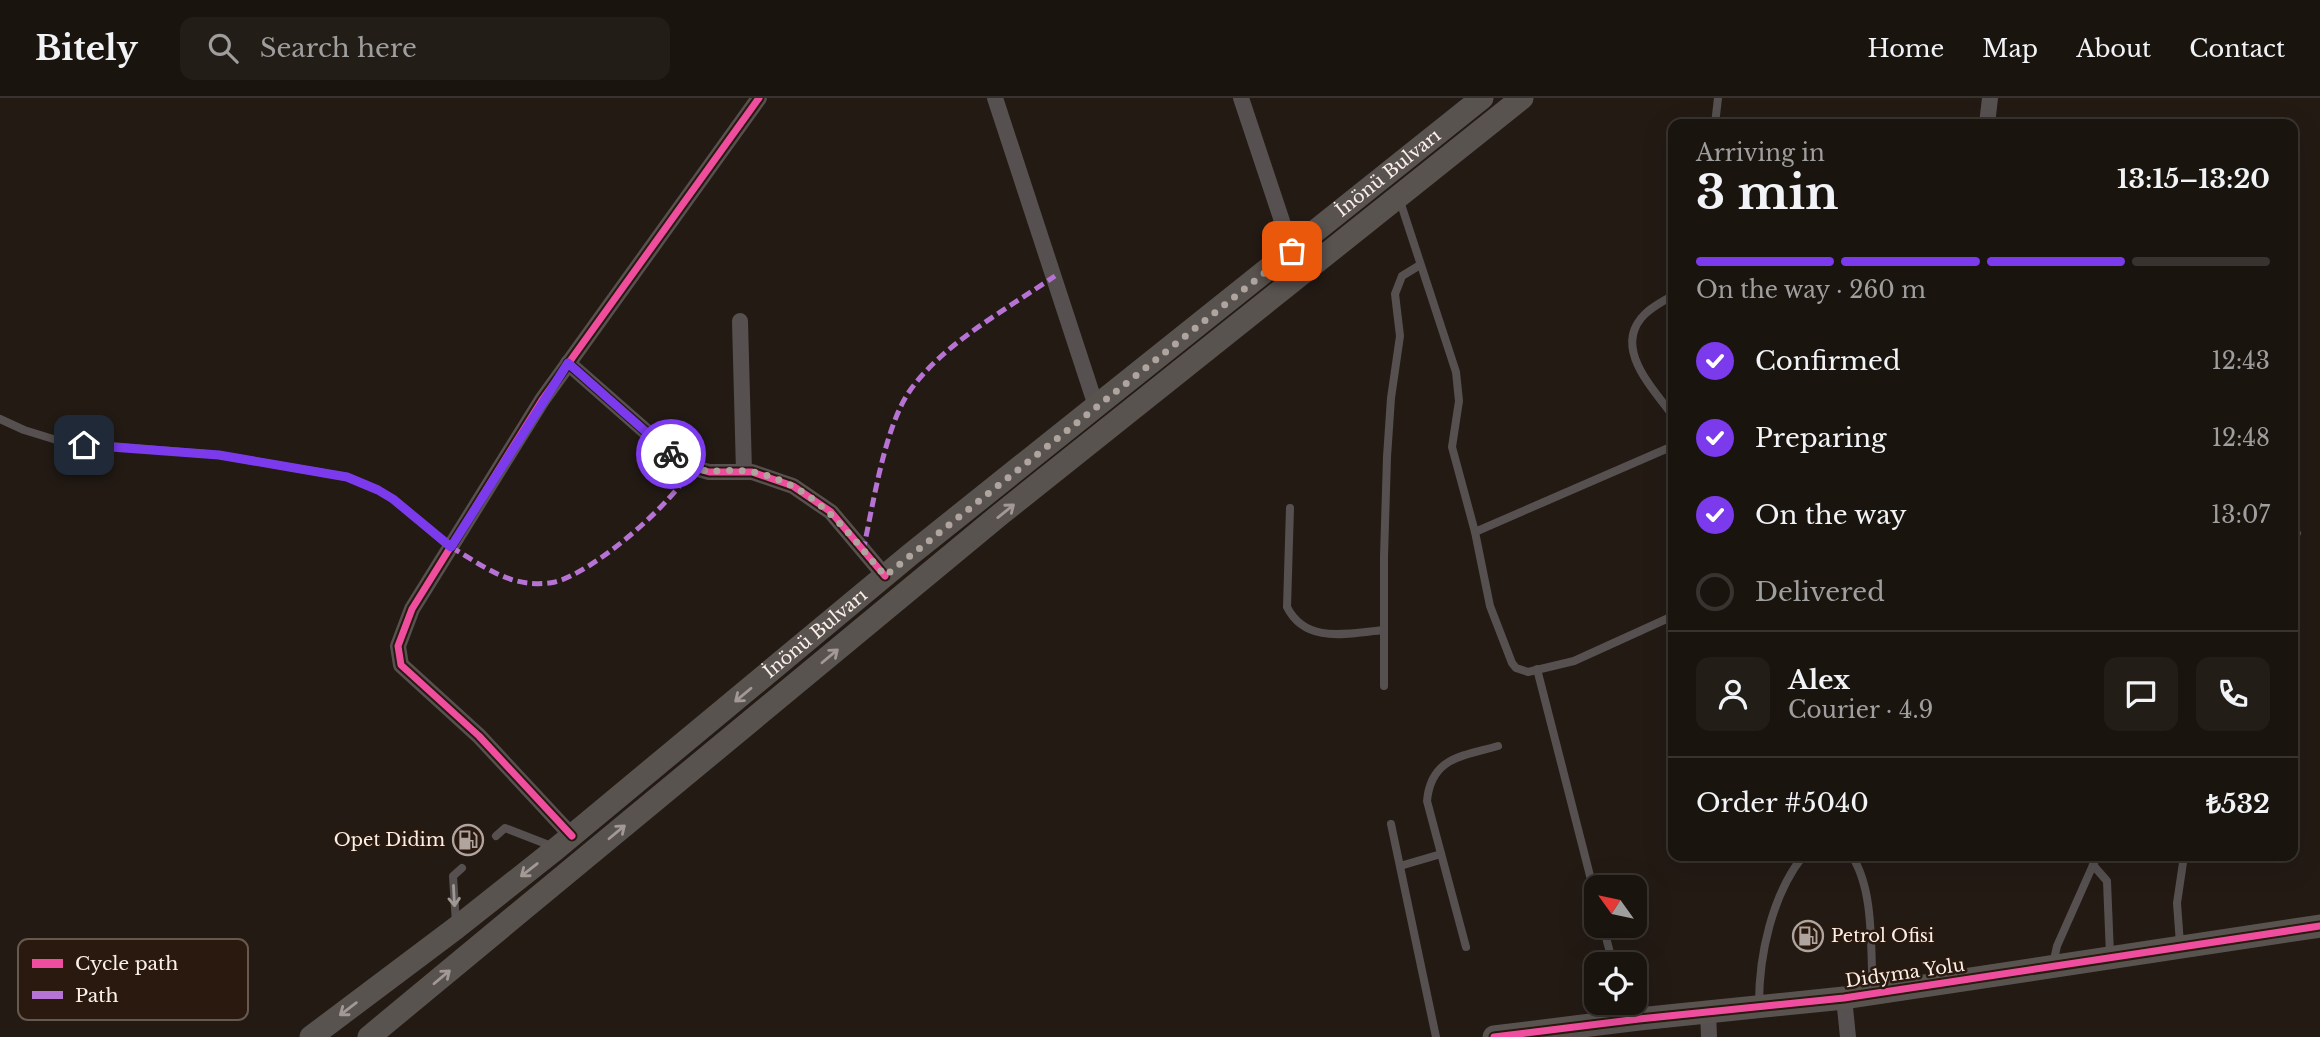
<!DOCTYPE html>
<html lang="en">
<head>
<meta charset="utf-8">
<style>
  :root { --surface:#1a140f; --page:#231d18; --text:#f1f3f6; --muted:#9f9e9e; --line:#38332f; --accent:#7c3aed }
  body { margin:0; font-family:"Libre Baskerville",serif; background:var(--page); color:var(--text); height:100vh; display:flex; flex-direction:column; font-size:26px; white-space:nowrap }
  * { box-sizing:border-box; margin:0 }
  p { font-size:23px; color:var(--muted) }
  .icon { flex:none; width:38px; height:38px; fill:none; stroke:currentColor; stroke-width:2; stroke-linecap:round; stroke-linejoin:round }
  .map { position:relative; flex:1; overflow:hidden }
  .sheet { position:absolute; left:1668px; top:21px; width:630px; height:742px; display:flex; flex-direction:column; background:var(--surface); border-radius:14px; box-shadow:0 7px 28px #0002,0 0 0 2px var(--line) }
  .sheet>* { flex:none }
  .needle { width:46px; rotate:303deg }
  .controls { position:absolute; left:1584px; top:777px; display:grid; gap:14px }
  .controls a { display:grid; place-items:center; width:63px; height:63px; border-radius:14px; background:var(--surface); box-shadow:0 7px 28px #0002,0 0 0 2px var(--line); font-size:35px }
  .pin { position:absolute; display:grid; place-items:center; width:60px; height:60px; color:#fff; margin:-30px; border-radius:14px; box-shadow:0 4px 10px #0006 }
  .courier { position:absolute; display:grid; place-items:center; width:70px; height:70px; margin:-35px; border:5px solid #7c3aed; border-radius:50%; background:#fff; color:#222; box-shadow:0 2px 9px #0007 }
  .headline em { font-style:normal; font-weight:700 }
  .headline div { display:flex; flex-direction:column-reverse }
  .headline { display:flex; align-items:center; justify-content:space-between; height:119px; padding:0 28px }
  h1 { font-size:46px; font-weight:700; line-height:52px }
  .bar { display:grid; grid-template-columns:repeat(4,1fr); gap:10px 7px; align-content:center; height:84px; padding:0 28px }
  .bar i { height:9px; border-radius:5px; background:var(--line) }
  .bar .current { background:var(--accent) }
  .bar p { grid-column:span 4 }
  .line { display:flex; align-items:center; gap:18px; padding:0 28px; border-top:2px solid var(--line) }
  .line div { flex:1 }
  .round { display:grid; place-items:center; flex:none; width:74px; height:74px; border-radius:14px; background:var(--page) }
  ol { padding:0 28px; list-style:none }
  li { display:flex; align-items:center; gap:21px; height:77px }
  li p { margin-inline-start:auto }
  li .icon { padding:7px; border-radius:50%; background:var(--accent); color:#fff; stroke-width:4 }
  li:last-child { color:var(--muted) }
  li i { width:38px; height:38px; border:4px solid var(--line); border-radius:50% }
  header { display:flex; align-items:center; gap:42px; box-sizing:border-box; height:98px; padding:0 35px; background:var(--surface); border-bottom:2px solid var(--line) }
  header strong { font-size:33px }
  nav { display:flex; gap:38px; margin-inline-start:auto; font-size:24px }
  .search { width:490px; height:63px; background:var(--page); display:flex; align-items:center; gap:18px; box-sizing:border-box; padding:0 24px; border-radius:14px; color:var(--muted); font-size:26px }
  .map>svg:first-child { display:block }
  .lines { fill:none; stroke-linecap:round; stroke-linejoin:round }
  .lane { stroke:#565150; stroke-width:8 }
  .street { stroke:#565150; stroke-width:16 }
  .secondary { stroke:#595350; stroke-width:23 }
  .quiet { stroke:#b673d3; stroke-width:5; stroke-dasharray:10 5; stroke-linecap:butt }
  .cycleway-casing { stroke:#29190e; stroke-width:11 }
  .cycleway { stroke:#ef4d9e; stroke-width:7 }
  .oneway { stroke:#a29994 }
  .oneway2 { stroke:#a09894 }
  .done { stroke:#afa49e; stroke-width:7; stroke-dasharray:0 12.6 }
  .route { stroke:#7c3aed; stroke-width:9 }
  .labels { text-anchor:middle; dominant-baseline:central; stroke-width:5; stroke-linejoin:round; paint-order:stroke }
  .street-label { font-size:18px; fill:#fbefe8; stroke:#29190e }
  .poi-label { font-size:18px; fill:#fbefe8; stroke:#29190e; text-anchor:end }
  .key { fill:#29190e; stroke:#68594f; stroke-width:2 }
  .key-label { font-size:19px; fill:#fbefe8 }
</style>
</head>
<body>
<header>
<strong>Bitely</strong>
<div class="search"><svg class="icon" aria-label="search" viewBox="0 0 24 24"><circle cx="10" cy="10" r="6"/><path d="M15 15l6 6"/></svg>Search here</div>
<nav><a>Home</a><a>Map</a><a>About</a><a>Contact</a></nav>
</header>
<div class="map">
<svg width="2320" height="939" viewBox="0 0 2320 939">
  <rect width="100%" height="100%" fill="#231a14"/>
  <g class="lines">
    <!-- lane -->
    <g class="lane">
      <polyline points="1715,26 1718,0"/>
      <polyline points="1399,100 1456,274 1459,303 1452,349 1475,434 1490,508 1512,565 1516,570 1528,574 1574,563 1673,518"/>
      <path d="M1673 197C1664 203 1653 208 1645 216 1611 249 1653 290 1673 318"/>
      <polyline points="0,321 24,332 63,344 219,357 347,379 378,392 393,401 450,449"/>
      <path d="M1290 410 1287 509C1306 547 1349 535 1384 532"/>
      <polyline points="1475,434 1673,348"/>
      <polyline points="2292,438 2297,435"/>
      <polyline points="1537,571 1596,801"/>
      <polyline points="1384,588 1384,459 1387,359 1391,300 1400,238 1395,196 1402,178 1420,167"/>
      <polyline points="1391,726 1436,939"/>
      <polyline points="496,738 505,730 554,749"/>
      <path d="M1852 758C1875 794 1870 852 1873 895"/>
      <polyline points="2093,767 2107,783 2110,857"/>
      <polyline points="1400,768 1441,756"/>
      <polyline points="456,826 453,778 462,770"/>
      <polyline points="1603,828 1613,866"/>
      <polyline points="2180,846 2177,805 2184,758"/>
      <path d="M1466 849 1427 703C1431 659 1463 658 1498 648"/>
      <polyline points="2053,866 2057,848 2097,758"/>
      <polyline points="1623,905 1627,919"/>
      <path d="M1759 906C1759 857 1772 797 1803 758"/>
    </g>
    <!-- street -->
    <g class="street">
      <polyline points="995,0 1096,308"/>
      <polyline points="1241,0 1292,153"/>
      <polyline points="1987,26 1990,0"/>
      <polyline points="740,223 744,374"/>
      <polyline points="568,265 684,367 709,374 752,374 793,388 831,414 885,478"/>
      <polyline points="572,738 479,638 401,567 398,548 412,511 542,302 759,0"/>
      <polyline points="1844,900 1848,939"/>
      <polyline points="1708,914 1709,939"/>
    </g>
    <!-- secondary -->
    <g class="secondary">
      <path id="s1" d="M311 939 456 830 557 750 911 456 1482 0"/>
      <polyline points="369,939 1002,415 1522,0"/>
      <polyline points="1494,939 1639,921 1844,900 2320,828"/>
    </g>
    <!-- quiet -->
    <g class="quiet">
      <path d="M451 449C475 463 500 482 528 485 536 486 546 486 555 484 594 474 674 405 692 369"/>
      <path d="M863 453C873 408 884 331 909 294 942 246 1007 211 1055 178"/>
    </g>
    <!-- cycleway casing -->
    <g class="cycleway-casing">
      <g id="cycleway">
        <polyline points="568,265 684,367 709,374 752,374 793,388 831,414 885,478"/>
        <polyline points="572,738 479,638 401,567 398,548 412,511 542,302 759,0"/>
        <polyline points="1494,939 1639,921 1844,900 2320,828"/>
      </g>
    </g>
    <!-- cycleway -->
    <use href="#cycleway" class="cycleway"/>
  </g>
  <!-- one-way arrows -->
  <defs><path id="oneway-shaft" d="M-6 0H5M1.5-3L5.5 0L1.5 3" fill="none" stroke-width="1.6" stroke-linecap="round" stroke-linejoin="round" transform="scale(1.75)"/></defs>
  <g class="oneway">
    <use href="#oneway-shaft" transform="translate(1006 413) rotate(-39)"/>
    <use href="#oneway-shaft" transform="translate(830 558) rotate(-40)"/>
    <use href="#oneway-shaft" transform="translate(743 597) rotate(140)"/>
    <use href="#oneway-shaft" transform="translate(617 734) rotate(-40)"/>
    <use href="#oneway-shaft" transform="translate(529 772) rotate(142)"/>
    <use href="#oneway-shaft" transform="translate(442 879) rotate(-40)"/>
    <use href="#oneway-shaft" transform="translate(348 911) rotate(143)"/>
  </g>
  <use class="oneway2" href="#oneway-shaft" transform="translate(454 798) rotate(87)"/>
  <g class="lines">
    <!-- done -->
    <path class="done" d="M671 356C702 383 719 368 753 374 814 386 847 433 885 478L1292 153"/>
    <!-- route -->
    <polyline class="route" points="84,347 219,357 347,379 378,392 393,401 451,449 568,265 671,356"/>
  </g>
  <!-- icons -->
  <defs>
    <g id="fuel-ring" transform="scale(1.575)"><circle r="9.5" fill="#29190e" stroke="#afa49e" stroke-width="1.5"/><path d="M-5.5-6h7V0h2V4h1.3V-2.5L3-4.5l.8-.8L6-3V5H2.5V1h-1V6h-7ZM-4.2-4.7v3.2H.2V-4.7Z" fill="#afa49e"/></g>
  </defs>
  <g fill-rule="evenodd">
    <use href="#fuel-ring" x="468" y="742"/>
    <use href="#fuel-ring" x="1808" y="838"/>
  </g>
  <g class="labels">
    <!-- street labels -->
    <g class="street-label">
      <text stroke="none"><textPath href="#s1" startOffset="1381">İnönü Bulvarı</textPath></text>
      <text stroke="none"><textPath href="#s1" startOffset="646">İnönü Bulvarı</textPath></text>
      <text transform="translate(1905 875) rotate(-8)">Didyma Yolu</text>
    </g>
    <!-- poi labels -->
    <g class="poi-label">
      <text x="445" y="742">Opet Didim</text>
      <text x="1831" y="838" text-anchor="start">Petrol Ofisi</text>
    </g>
  </g>
  <!-- legend -->
  <rect x="18" y="841" width="230" height="81" rx="10" class="key"/>
  <rect x="32" y="861" width="31" height="9" fill="#ef4d9e"/>
  <rect x="32" y="893" width="31" height="8" fill="#b673d3"/>
  <g class="key-label">
    <text x="75" y="872">Cycle path</text>
    <text x="75" y="904">Path</text>
  </g>
</svg>
<div class="controls">
<a><svg class="needle" viewBox="-14 -14 28 28"><path d="M0-13l5 13h-10z" fill="#e53935"/><path d="M0 13l5-13h-10z" fill="#9f9e9e"/></svg></a>
<a><svg class="icon" aria-label="locate" viewBox="0 0 24 24"><circle cx="12" cy="12" r="6"/><path d="M12 2v4M12 18v4M2 12h4M18 12h4"/></svg></a>
</div>
<div class="pin" style="left:1292px;top:153px;background:#ea580c"><svg class="icon" aria-label="bag" viewBox="0 0 24 24"><path d="M5 8h14l-1 12H6zM9 8a3 3 0 0 1 6 0"/></svg></div>
<div class="pin" style="left:84px;top:347px;background:#1f2937"><svg class="icon" aria-label="home" viewBox="0 0 24 24"><path d="M3 11l9-7 9 7M6 9v11h12V9"/></svg></div>
<div class="courier" style="left:671px;top:356px"><svg class="icon" aria-label="bike" viewBox="0 0 24 24"><circle cx="6" cy="16" r="4"/><circle cx="18" cy="16" r="4"/><path d="M6 16l4-8h5l3 8M10 8l3 8H6M13 5h3"/></svg></div>
<section class="sheet">
<div class="headline"><div><h1>3 min</h1><p>Arriving in</p></div><em>13:15–13:20</em></div>
<div class="bar"><i class="current"></i><i class="current"></i><i class="current"></i><i></i><p>On the way · 260 m</p></div>
<ol>
<li><svg class="icon" aria-label="check" viewBox="0 0 24 24"><path d="M5 12l5 5 9-10"/></svg>Confirmed<p>12:43</p></li>
<li><svg class="icon" aria-label="check" viewBox="0 0 24 24"><path d="M5 12l5 5 9-10"/></svg>Preparing<p>12:48</p></li>
<li><svg class="icon" aria-label="check" viewBox="0 0 24 24"><path d="M5 12l5 5 9-10"/></svg>On the way<p>13:07</p></li>
<li><i></i>Delivered</li>
</ol>
<div class="line" style="height:126px"><a class="round"><svg class="icon" aria-label="person" viewBox="0 0 24 24"><circle cx="12" cy="8" r="4"/><path d="M4 21q1-7 8-7t8 7"/></svg></a><div><b>Alex</b><p>Courier · 4.9</p></div><a class="round"><svg class="icon" aria-label="chat" viewBox="0 0 24 24"><path d="M4 5h16v11H9l-5 4z"/></svg></a><a class="round"><svg class="icon" aria-label="phone" viewBox="0 0 24 24"><path d="M5 4h4l2 5-3 2q2 4 5 5l2-3 5 2v4C11 20 4 13 5 4z"/></svg></a></div>
<div class="line" style="height:91px"><div>Order #5040</div><b>₺532</b></div>
</section>
</div>
</body>
</html>
